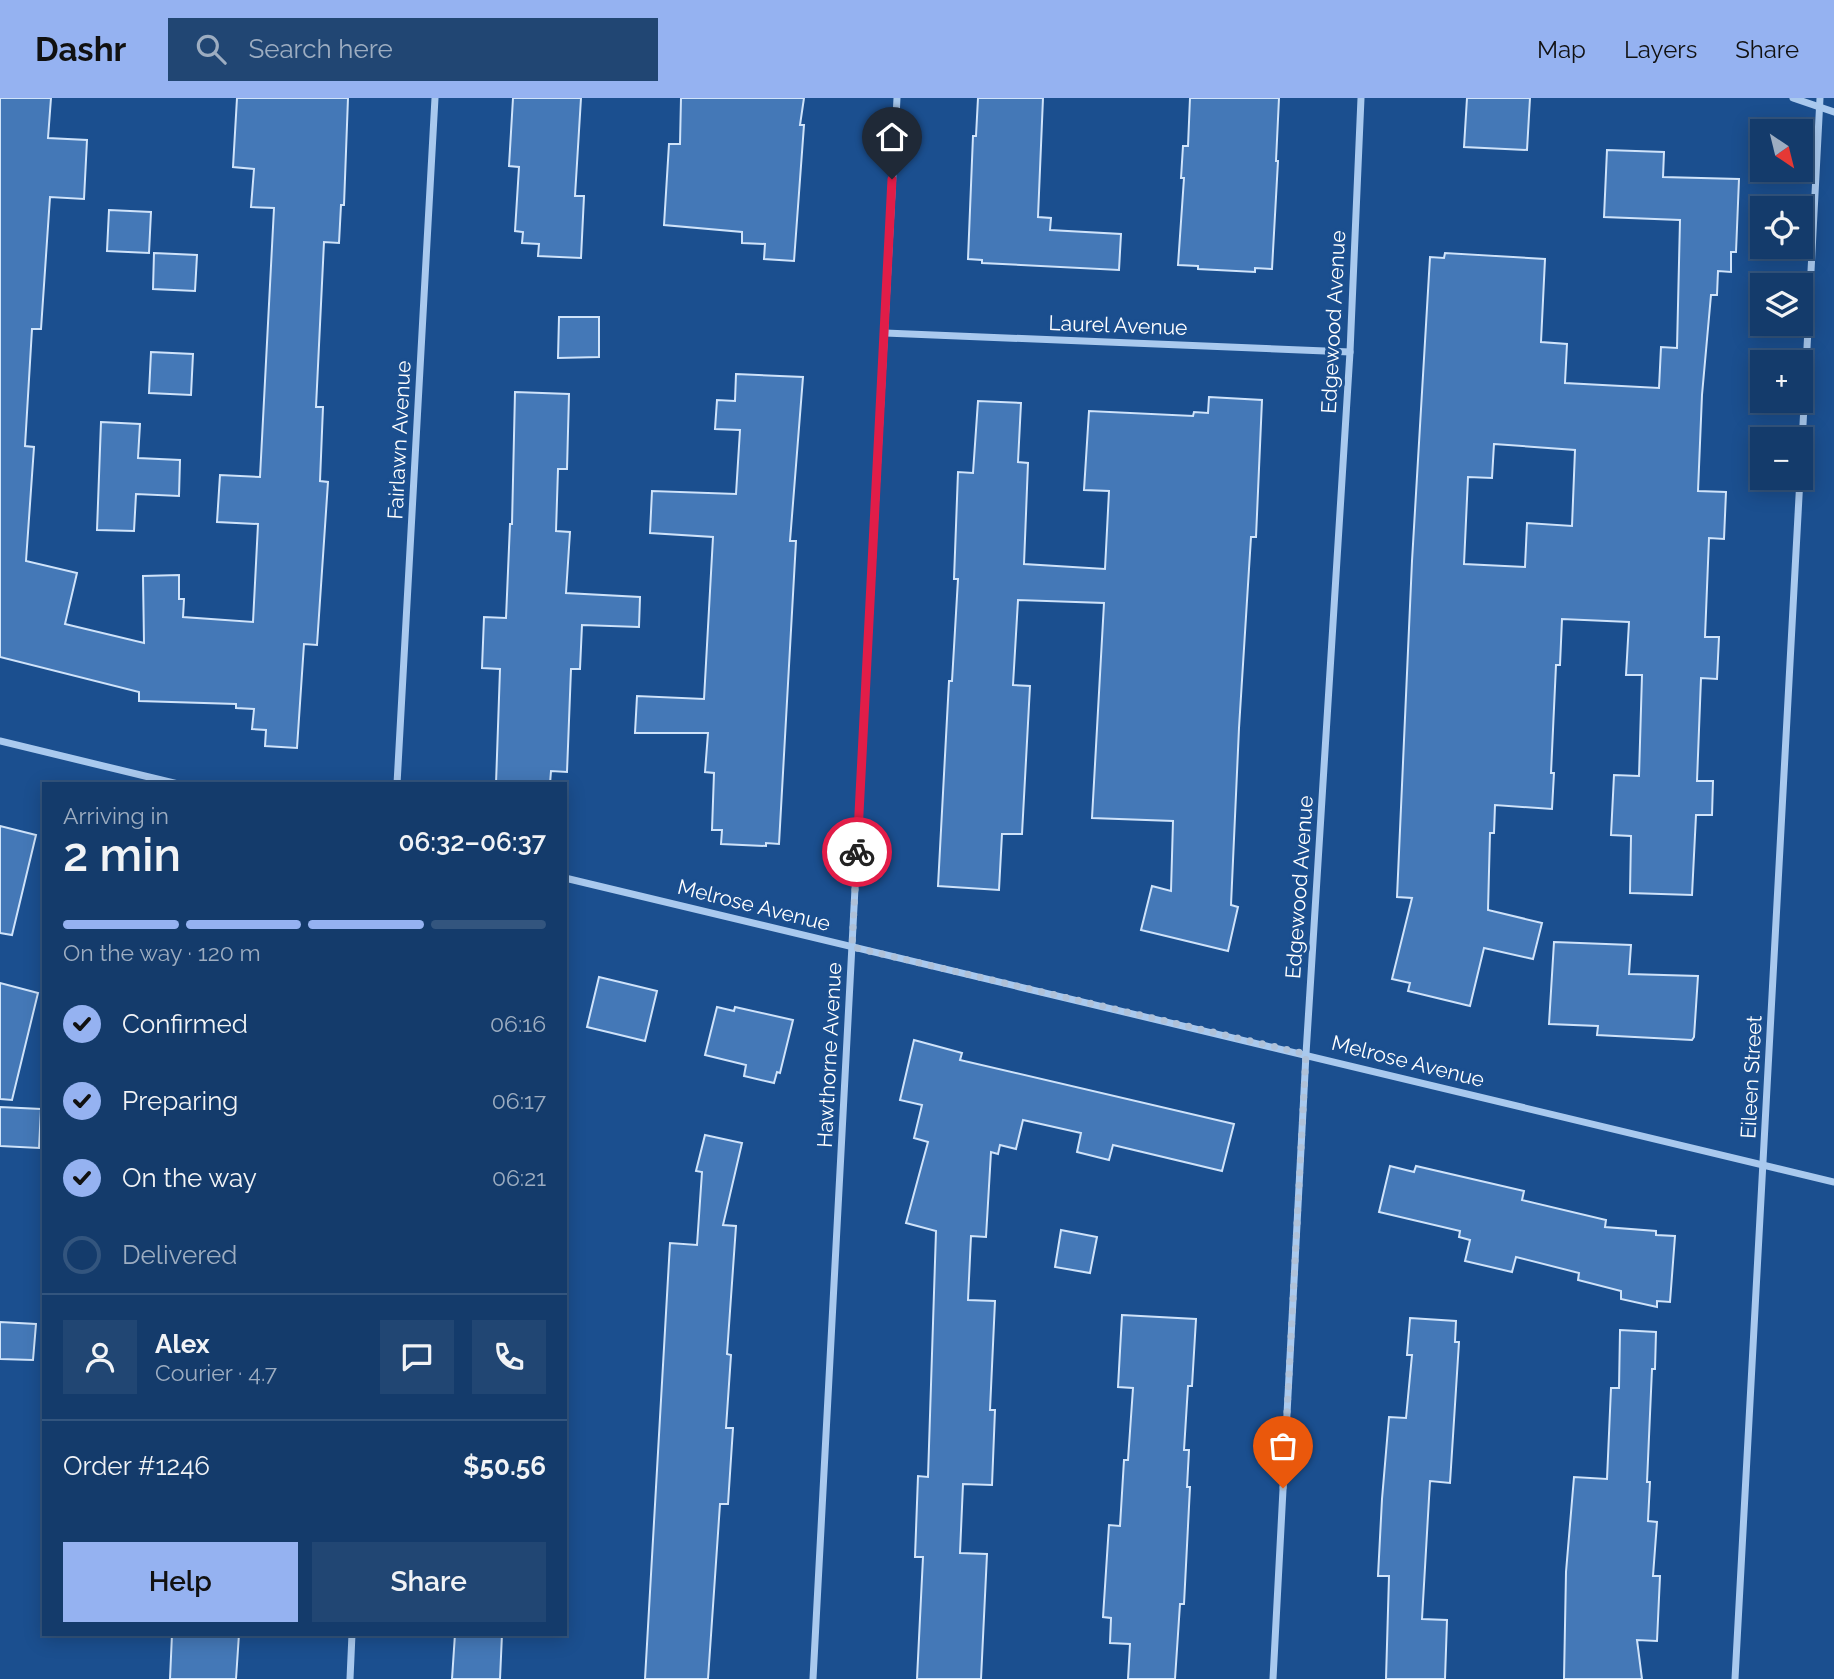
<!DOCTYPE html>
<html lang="en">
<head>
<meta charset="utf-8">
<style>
  :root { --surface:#143b6b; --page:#214673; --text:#f1f3f6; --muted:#9dadc1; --line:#33557e; --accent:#95b2f1 }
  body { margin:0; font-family:Raleway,sans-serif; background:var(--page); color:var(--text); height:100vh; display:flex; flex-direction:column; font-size:26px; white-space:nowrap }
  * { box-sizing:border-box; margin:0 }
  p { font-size:23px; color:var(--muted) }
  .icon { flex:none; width:38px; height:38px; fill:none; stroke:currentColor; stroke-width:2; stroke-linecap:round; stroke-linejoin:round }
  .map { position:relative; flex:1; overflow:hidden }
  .panel { position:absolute; left:42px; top:684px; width:525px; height:854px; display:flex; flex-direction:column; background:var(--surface); border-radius:0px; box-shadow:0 4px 18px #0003,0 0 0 2px var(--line) }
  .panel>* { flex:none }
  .needle { width:46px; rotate:145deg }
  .tools { position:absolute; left:1750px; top:21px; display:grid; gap:14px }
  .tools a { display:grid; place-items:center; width:63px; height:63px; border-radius:0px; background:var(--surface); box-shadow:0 4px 18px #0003,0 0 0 2px var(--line); font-size:35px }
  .pin { position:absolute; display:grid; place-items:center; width:60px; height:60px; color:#fff; margin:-72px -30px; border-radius:50% 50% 50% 0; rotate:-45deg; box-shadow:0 0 7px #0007 }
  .pin .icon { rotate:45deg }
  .courier { position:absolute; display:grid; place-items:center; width:70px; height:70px; margin:-35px; border:5px solid #e11d48; border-radius:50%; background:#fff; color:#222; box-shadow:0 2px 9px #0007 }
  .headline em { font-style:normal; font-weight:600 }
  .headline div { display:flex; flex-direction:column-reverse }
  .headline { display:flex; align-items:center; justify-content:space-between; height:119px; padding:0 21px }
  h1 { font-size:46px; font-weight:600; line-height:52px }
  .bar { display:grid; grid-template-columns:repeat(4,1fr); gap:10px 7px; align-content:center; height:84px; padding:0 21px }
  .bar i { height:9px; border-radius:5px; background:var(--line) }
  .bar .selected { background:var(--accent) }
  .bar p { grid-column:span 4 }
  .line { display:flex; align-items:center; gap:18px; padding:0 21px; border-top:2px solid var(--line) }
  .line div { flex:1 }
  .round { display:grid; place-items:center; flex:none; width:74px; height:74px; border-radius:0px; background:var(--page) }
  ol { padding:0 21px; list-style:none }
  li { display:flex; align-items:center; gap:21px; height:77px }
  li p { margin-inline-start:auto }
  li .icon { padding:7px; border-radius:50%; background:var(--accent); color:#111; stroke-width:4 }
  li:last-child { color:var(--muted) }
  li i { width:38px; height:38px; border:4px solid var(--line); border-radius:50% }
  .primary-button { display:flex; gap:14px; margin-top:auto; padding:14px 21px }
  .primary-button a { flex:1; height:80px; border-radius:0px; background:var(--accent); color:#111; font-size:28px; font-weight:600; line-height:80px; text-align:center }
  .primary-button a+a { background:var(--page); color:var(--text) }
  header { display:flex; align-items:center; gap:42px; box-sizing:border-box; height:98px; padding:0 35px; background:var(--accent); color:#111 }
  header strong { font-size:33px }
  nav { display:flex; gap:38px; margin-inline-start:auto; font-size:24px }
  .search { width:490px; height:63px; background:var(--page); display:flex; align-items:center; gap:18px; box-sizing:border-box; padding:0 24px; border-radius:0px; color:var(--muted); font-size:26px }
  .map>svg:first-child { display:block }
  .building { fill:#4478b7; stroke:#cfe3fa; stroke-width:2; fill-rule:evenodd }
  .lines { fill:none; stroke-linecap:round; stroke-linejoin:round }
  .minor { stroke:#a9c9ee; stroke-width:7 }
  .done { stroke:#afc1d8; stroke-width:7; stroke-dasharray:0 12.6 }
  .route { stroke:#e11d48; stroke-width:9 }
  .labels { text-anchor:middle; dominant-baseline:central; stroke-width:6; stroke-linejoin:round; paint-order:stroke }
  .street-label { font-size:21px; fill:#fff; stroke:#1b4f8f }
</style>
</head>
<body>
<header>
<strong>Dashr</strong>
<div class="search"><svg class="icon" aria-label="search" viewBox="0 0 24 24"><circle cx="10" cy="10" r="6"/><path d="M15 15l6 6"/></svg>Search here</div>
<nav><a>Map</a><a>Layers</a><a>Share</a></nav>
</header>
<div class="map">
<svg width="1834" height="1581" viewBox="0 0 1834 1581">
  <rect width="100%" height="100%" fill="#1b4f8f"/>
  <!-- building -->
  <g class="building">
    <polygon points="0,0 51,0 48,40 87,42 84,101 50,99 41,231 32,231 25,348 34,349 26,463 77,475 65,526 144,545 143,478 179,477 179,501 184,501 183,519 253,524 258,426 217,424 220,377 260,379 274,110 251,109 254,71 233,69 237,0 348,0 344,107 341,107 339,145 324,144 316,309 323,309 320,383 328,384 317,547 304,546 297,650 265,648 266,632 252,631 254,611 236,610 236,606 139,603 139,594 0,559"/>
    <polygon points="513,0 581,0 575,98 584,98 581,160 538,158 539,146 522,145 523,134 515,133 519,69 509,68"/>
    <polygon points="681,0 804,0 800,27 804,27 794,163 764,161 765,146 742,145 742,134 664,127 669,46 680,46"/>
    <polygon points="978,0 1043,0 1038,119 1051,120 1050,132 1121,136 1119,172 982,165 982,162 968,161 973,38 976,38"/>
    <polygon points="1190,0 1279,0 1276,63 1278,63 1272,171 1255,170 1255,174 1198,171 1198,168 1178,167 1184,80 1181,80 1183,48 1188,48"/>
    <polygon points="1467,0 1530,0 1527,52 1464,49"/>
    <path d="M1607 52 1664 54 1663 79 1739 81 1736 154H1731V174L1718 173 1717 197H1711L1702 297 1698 393 1726 394 1724 441 1709 440 1705 539H1719L1717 581 1701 580 1697 683H1713L1712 717H1696L1692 797 1630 795 1631 738 1611 737 1614 677 1639 678 1642 577H1626L1629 524 1562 521 1560 567H1556L1551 675H1554L1552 711 1495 707 1494 735H1490L1488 812 1542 825 1533 861 1484 850 1470 908 1408 893 1410 885 1392 881 1412 800 1397 799 1412 463 1430 159 1444 160 1445 155 1545 161 1541 244 1567 246 1565 285 1659 290 1661 249 1677 250 1680 122 1604 119ZM1494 346 1575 352 1572 428 1527 425 1525 469 1464 466 1468 379 1492 380Z"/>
    <polygon points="109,112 151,114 149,155 107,153"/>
    <polygon points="154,155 197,157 195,193 153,191"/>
    <polygon points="559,219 599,219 599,259 558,260"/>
    <polygon points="151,254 193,256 191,297 149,295"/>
    <polygon points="736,276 803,279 790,443 796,443 779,746 766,745 766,748 721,746 722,732 712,732 714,675 705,674 708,635 635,635 637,598 704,601 713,439 650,435 652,393 736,396 740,332 715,331 717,302 735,303"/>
    <polygon points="515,294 569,296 567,371 558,371 556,433 570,434 566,495 640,499 639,529 582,527 580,571 571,571 567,674 551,673 550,686 496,686 500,571 482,570 484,519 506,520 510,426 512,426"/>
    <polygon points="1209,299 1262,302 1256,439 1251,439 1239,630 1231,807 1238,809 1228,853 1141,832 1152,788 1171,793 1173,723 1092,720 1104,505 1018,502 1013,587 1030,588 1022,736 1002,736 999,792 938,788 949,583 952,583 958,481 954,481 958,374 973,375 978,303 1021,305 1018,364 1028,365 1024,466 1105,471 1109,393 1084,392 1089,313 1193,318 1194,314 1208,315"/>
    <polygon points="101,324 140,326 138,360 180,362 179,398 136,396 134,433 97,432"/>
    <polygon points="0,728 36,737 12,837 0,835"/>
    <polygon points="1554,844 1631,847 1629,876 1698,878 1694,939 1692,942 1597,937 1598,928 1549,926"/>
    <polygon points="599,879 657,893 645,943 587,929"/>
    <polygon points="0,885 38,895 12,1002 0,1001"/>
    <polygon points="717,909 734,913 735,909 793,922 780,975 777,974 774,985 744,978 746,967 705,957"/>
    <polygon points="914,942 962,955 960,962 1234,1026 1222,1073 1113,1047 1109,1062 1077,1054 1081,1035 1023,1022 1016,1051 1000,1047 998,1056 991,1054 986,1139 971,1138 968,1202 995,1203 990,1312 995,1312 992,1387 963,1386 960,1455 987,1456 981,1581 917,1581 923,1459 915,1459 918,1378 928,1379 936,1133 906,1125 928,1044 914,1040 922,1007 900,1002"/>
    <polygon points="0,1009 41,1011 39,1050 0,1048"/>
    <polygon points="705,1037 742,1045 723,1127 736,1128 727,1256 731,1257 726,1330 733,1330 728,1406 720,1406 708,1581 645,1581 670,1145 697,1147 702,1074 696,1073"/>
    <polygon points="1390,1068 1414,1074 1416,1068 1524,1093 1522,1102 1606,1122 1605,1129 1656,1133 1656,1137 1675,1138 1670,1204 1657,1203 1657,1209 1621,1201 1621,1193 1578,1182 1579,1175 1516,1159 1512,1174 1465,1163 1470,1142 1459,1139 1460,1133 1379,1114"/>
    <polygon points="1061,1132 1097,1139 1090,1175 1055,1169"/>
    <polygon points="1122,1217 1196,1221 1192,1288 1188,1288 1184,1352 1189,1352 1187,1389 1190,1389 1184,1506 1180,1506 1175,1581 1128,1581 1130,1546 1110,1545 1111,1520 1103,1519 1109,1427 1120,1428 1124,1362 1128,1362 1133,1290 1118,1289"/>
    <polygon points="1410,1220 1456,1223 1455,1244 1459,1244 1450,1385 1430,1383 1422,1521 1447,1522 1445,1581 1386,1581 1389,1478 1378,1478 1382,1401 1389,1319 1406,1320 1412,1257 1407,1257"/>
    <polygon points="0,1224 36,1226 33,1262 0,1261"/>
    <polygon points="1620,1232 1656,1234 1655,1271 1652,1271 1647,1384 1650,1384 1648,1423 1657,1424 1653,1478 1660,1478 1657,1543 1637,1542 1642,1581 1564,1581 1566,1474 1574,1379 1607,1381 1611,1290 1619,1290"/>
    <polygon points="172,1536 239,1536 236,1581 170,1581"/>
    <polygon points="455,1536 502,1536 500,1581 452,1581"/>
  </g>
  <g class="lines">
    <!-- minor -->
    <g class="minor">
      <polyline points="1793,0 1834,14"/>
      <polyline points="885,235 1350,254"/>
      <polyline points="1801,365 1820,0"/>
      <polyline points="0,643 178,686"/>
      <polyline points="397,686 435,0"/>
      <polyline points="565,780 1834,1084"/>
      <polyline points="350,1581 352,1536"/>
      <polyline points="813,1581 897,0"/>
      <polyline points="1273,1581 1306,956 1350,254 1361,0"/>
      <polyline points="1735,1581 1800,380"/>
    </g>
  </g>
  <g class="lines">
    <!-- done -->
    <polyline class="done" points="857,754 852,849 1306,956 1283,1390"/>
    <!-- route -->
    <polyline class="route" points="857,754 892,81"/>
  </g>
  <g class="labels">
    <!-- street labels -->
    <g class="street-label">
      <text transform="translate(1333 224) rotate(-87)">Edgewood Avenue</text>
      <text transform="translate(1118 227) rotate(2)">Laurel Avenue</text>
      <text transform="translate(399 342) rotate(-87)">Fairlawn Avenue</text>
      <text transform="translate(1299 789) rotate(-86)">Edgewood Avenue</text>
      <text transform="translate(754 807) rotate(14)">Melrose Avenue</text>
      <text transform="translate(829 957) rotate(-87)">Hawthorne Avenue</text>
      <text transform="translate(1408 963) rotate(14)">Melrose Avenue</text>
      <text transform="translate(1751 979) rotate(-87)">Eileen Street</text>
    </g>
  </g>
</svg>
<div class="tools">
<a><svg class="needle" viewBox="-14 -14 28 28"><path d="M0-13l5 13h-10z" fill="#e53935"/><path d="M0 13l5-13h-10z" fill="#9dadc1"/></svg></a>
<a><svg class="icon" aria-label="locate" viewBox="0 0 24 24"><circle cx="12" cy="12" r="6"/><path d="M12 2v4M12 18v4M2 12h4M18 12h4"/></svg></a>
<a><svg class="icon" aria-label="layers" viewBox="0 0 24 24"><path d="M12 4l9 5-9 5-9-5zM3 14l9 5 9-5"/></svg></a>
<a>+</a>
<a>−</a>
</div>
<div class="pin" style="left:1283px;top:1390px;background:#ea580c"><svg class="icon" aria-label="bag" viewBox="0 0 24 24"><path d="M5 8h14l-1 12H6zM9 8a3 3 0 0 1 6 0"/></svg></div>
<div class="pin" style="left:892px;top:81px;background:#1f2937"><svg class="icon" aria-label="home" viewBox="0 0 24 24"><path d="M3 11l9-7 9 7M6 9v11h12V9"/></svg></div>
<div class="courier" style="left:857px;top:754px"><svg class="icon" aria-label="bike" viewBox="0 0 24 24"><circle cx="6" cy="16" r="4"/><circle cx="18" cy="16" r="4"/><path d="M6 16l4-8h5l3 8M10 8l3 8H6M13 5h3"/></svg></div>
<section class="panel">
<div class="headline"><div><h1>2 min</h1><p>Arriving in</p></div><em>06:32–06:37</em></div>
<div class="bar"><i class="selected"></i><i class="selected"></i><i class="selected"></i><i></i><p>On the way · 120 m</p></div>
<ol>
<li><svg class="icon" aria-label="check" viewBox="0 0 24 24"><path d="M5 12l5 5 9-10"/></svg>Confirmed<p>06:16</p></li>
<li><svg class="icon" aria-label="check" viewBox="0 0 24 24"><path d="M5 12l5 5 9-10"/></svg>Preparing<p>06:17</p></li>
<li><svg class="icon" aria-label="check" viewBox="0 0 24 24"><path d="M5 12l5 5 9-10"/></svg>On the way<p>06:21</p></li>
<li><i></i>Delivered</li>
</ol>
<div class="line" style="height:126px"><a class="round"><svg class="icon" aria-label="person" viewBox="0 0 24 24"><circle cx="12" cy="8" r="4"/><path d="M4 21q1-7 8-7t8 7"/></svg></a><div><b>Alex</b><p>Courier · 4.7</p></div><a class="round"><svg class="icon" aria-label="chat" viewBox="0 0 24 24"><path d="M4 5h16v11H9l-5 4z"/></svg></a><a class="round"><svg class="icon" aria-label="phone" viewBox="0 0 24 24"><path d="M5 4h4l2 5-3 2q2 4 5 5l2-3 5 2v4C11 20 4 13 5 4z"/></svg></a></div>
<div class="line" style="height:91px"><div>Order #1246</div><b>$50.56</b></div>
<div class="primary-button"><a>Help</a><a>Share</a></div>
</section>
</div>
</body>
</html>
